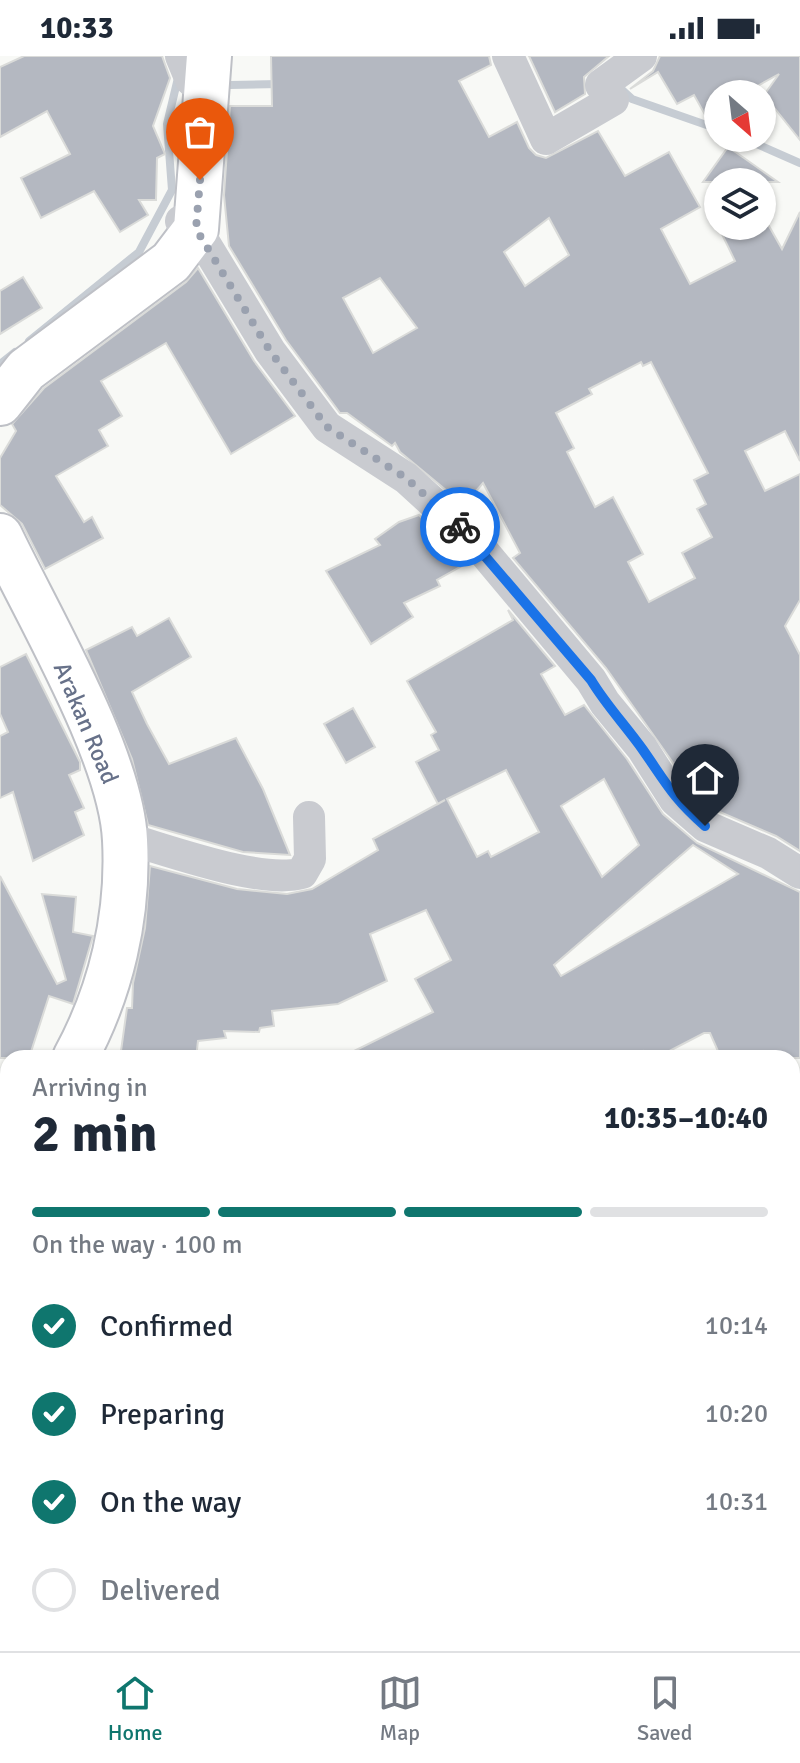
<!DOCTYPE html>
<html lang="en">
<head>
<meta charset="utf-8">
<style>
  :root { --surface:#fff; --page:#f6f6f7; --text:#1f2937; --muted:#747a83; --line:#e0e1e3; --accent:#0f766e }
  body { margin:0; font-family:Signika,sans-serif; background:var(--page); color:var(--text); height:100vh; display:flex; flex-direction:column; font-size:30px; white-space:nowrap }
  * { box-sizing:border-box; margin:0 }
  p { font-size:26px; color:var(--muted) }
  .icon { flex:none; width:44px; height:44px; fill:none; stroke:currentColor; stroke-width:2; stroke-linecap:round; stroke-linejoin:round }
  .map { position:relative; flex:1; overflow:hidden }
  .panel { position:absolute; left:0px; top:994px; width:800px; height:602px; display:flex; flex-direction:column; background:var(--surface); border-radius:24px 24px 0 0; box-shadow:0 2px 6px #0004 }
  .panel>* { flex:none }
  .needle { width:52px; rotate:152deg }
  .controls { position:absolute; left:704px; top:24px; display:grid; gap:16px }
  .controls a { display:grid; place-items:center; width:72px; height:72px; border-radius:50%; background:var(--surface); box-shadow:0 2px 6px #0004; font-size:40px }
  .pin { position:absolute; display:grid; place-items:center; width:68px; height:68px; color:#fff; margin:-82px -34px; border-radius:50% 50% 50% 0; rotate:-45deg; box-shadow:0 0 8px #0007 }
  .pin .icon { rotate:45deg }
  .courier { position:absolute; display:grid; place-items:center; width:80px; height:80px; margin:-40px; border:6px solid #1a73e8; border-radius:50%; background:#fff; color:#222; box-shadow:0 2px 10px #0007 }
  .head em { font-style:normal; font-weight:700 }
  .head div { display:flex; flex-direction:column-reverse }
  .head { display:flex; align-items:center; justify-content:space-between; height:136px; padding:0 32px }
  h1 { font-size:52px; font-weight:700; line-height:60px }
  .bar { display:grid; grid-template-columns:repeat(4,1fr); gap:12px 8px; align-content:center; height:96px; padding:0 32px }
  .bar i { height:10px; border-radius:6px; background:var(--line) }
  .bar .on { background:var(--accent) }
  .bar p { grid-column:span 4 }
  ol { padding:0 32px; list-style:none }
  li { display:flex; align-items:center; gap:24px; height:88px }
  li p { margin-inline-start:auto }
  li .icon { padding:8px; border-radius:50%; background:var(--accent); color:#fff; stroke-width:4 }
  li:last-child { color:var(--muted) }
  li i { width:44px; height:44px; border:4px solid var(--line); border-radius:50% }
  .status { display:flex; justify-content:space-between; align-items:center; height:56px; padding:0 40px; background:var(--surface); direction:ltr }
  .status svg { height:22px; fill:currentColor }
  .dock { display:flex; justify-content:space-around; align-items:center; height:112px; border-top:2px solid var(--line); background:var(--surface); font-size:22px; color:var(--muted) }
  .dock a { display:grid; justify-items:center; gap:4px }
  .dock .on { color:var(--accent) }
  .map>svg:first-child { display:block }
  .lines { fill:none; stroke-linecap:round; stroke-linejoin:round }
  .stream { stroke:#c6ccd3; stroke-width:8 }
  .building { fill:#b4b8c1; stroke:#dadbd9; stroke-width:2; fill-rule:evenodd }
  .secondary-casing { stroke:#bec0c6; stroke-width:48 }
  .street { stroke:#c9cbd0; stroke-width:32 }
  .secondary { stroke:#fff; stroke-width:44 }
  .done { stroke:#9aa1af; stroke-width:8; stroke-dasharray:0 14.4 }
  .route { stroke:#1a73e8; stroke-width:10 }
  .labels { text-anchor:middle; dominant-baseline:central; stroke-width:8; stroke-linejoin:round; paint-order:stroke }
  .street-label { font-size:24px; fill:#677189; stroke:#fff }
</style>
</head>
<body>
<div class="status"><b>10:33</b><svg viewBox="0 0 49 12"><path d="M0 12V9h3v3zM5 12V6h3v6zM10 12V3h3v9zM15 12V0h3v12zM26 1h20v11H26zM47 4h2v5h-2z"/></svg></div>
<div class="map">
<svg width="800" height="1595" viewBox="0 0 800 1595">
  <rect width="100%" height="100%" fill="#f8f9f6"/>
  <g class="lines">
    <!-- stream -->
    <g class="stream">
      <polyline points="230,29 279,28"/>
      <polyline points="620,32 632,43 718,73"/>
      <polyline points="743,82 800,107"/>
      <polyline points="29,285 139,196 172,134 167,68 178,22"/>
      <polyline points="0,308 15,296"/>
    </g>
  </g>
  <!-- building -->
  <g class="building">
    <polygon points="24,0 162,0 170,22 153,70 165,98 157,102 156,144 139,144 148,159 120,176 94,135 41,162 21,122 70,98 47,55 0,81 0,11"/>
    <path d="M271 0H489L491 9 459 25 489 81 517 66 529 92 536 99 546 102 598 75 625 120 669 96 700 151 661 173 690 228 735 205 718 170H769L782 193 800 156V405L785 375 745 395 765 435 800 418V544L785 570 800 599V795L776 780 715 754 690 731 606 612 513 502 520 497 483 427 464 449 400 396 395 387 392 390 347 357H340L286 284 229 190 224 139 230 50H272ZM549 162 569 199 525 230 504 196ZM380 222 417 272 373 297 343 242ZM641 306 643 310 651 306 708 417 694 424 706 448 697 453 712 481 682 497 695 522 649 546 628 506 643 498 613 441 595 451 567 396 574 392 556 357 592 338 589 333Z"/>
    <polygon points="529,0 609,0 584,21 585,38 555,56"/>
    <polygon points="660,0 800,0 800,84 764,39 779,18 743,38 718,38 718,82 694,39 677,48 658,16 630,33 653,15"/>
    <polygon points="728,91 744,102 778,126 703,126"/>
    <polygon points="198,212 254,305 295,360 231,398 166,287 101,325 122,360 99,374 108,390 56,420 84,466 92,461 103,482 45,513 22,468 0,449 0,402 16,375 12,368 44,332 186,226"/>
    <polygon points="23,221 42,252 0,278 0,235"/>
    <polygon points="419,459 467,507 437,524 440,530 404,547 413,561 371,588 326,515 380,489 375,483 399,466"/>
    <path d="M508 554 555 610 541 618 565 659 584 649 627 703 663 758 697 787 800 836V1002H721L710 977H704L656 1002H647L643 995 629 1002H340L433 956 415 923 451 904 426 854 370 878 387 925 338 948 272 955 274 970 260 972 259 976 224 975 226 982 198 985 196 1002H120L127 952H132L133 927 145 872 150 810 237 833 287 838 312 833 378 794 373 783 445 744 438 748 416 706 439 694 431 679 436 676 407 625 513 564ZM506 714 539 776 491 801 488 795 477 801 447 743ZM604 723 639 789 602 821 561 750ZM693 789 738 818 561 920 554 909Z"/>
    <polygon points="169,562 191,601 132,636 147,668 169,708 236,682 263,733 290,799 243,796 148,769 132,703 86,594 132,571 137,580"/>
    <polygon points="26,598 80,706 80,714 69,719 84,752 75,756 84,779 33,805 13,736 0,742 0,680 8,676 0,658 0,611"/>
    <polygon points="353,652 375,691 346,707 324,668"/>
    <polygon points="0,820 57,928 66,924 42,838 76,841 73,876 93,880 73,948 49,940 29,1002 0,1002"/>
  </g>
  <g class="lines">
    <!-- secondary casing -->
    <g class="secondary-casing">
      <g id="secondary">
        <polyline points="0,347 26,314 171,206 196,173 209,0"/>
        <path d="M0 480C38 560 121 699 125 784 129 860 111 936 75 1002"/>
        <polyline points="792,1144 800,1141"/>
        <polyline points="0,1305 8,1173"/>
        <polyline points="0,1404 8,1402"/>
        <polyline points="16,1595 17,1588"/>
      </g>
    </g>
    <!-- street -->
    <g class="street">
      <polyline points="181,0 191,24"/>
      <polyline points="508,0 546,83 613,44 601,29 641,0"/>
      <polyline points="181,165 196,173 270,295 327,371 406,422 472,482 591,624 605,647 642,692 675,744 705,770 768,797 800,817"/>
      <path d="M125 782C168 794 262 829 302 817L310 803 309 761"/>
      <polyline points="792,1448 800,1462"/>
    </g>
    <!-- secondary -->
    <use href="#secondary" class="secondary"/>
  </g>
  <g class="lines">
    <!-- done -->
    <polyline class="done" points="200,124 196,173 270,295 327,371 406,422 460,471"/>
    <!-- route -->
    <path class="route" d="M460 471 591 624C606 649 626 670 643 694 666 727 673 742 705 770"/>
  </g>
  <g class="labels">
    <!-- street labels -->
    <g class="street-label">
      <text transform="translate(86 667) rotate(67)">Arakan Road</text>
    </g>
  </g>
</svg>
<div class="controls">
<a><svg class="needle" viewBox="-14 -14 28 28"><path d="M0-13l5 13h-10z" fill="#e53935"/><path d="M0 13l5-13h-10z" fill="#747a83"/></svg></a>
<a><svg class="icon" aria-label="layers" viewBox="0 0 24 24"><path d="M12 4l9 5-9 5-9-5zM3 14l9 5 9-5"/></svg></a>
</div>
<div class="pin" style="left:200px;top:124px;background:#ea580c"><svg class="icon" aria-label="bag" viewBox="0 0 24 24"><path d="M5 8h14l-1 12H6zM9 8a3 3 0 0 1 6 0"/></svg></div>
<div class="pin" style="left:705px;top:770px;background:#1f2937"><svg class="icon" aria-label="home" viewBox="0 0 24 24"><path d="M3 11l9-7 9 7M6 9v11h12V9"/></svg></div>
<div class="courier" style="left:460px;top:471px"><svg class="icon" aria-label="bike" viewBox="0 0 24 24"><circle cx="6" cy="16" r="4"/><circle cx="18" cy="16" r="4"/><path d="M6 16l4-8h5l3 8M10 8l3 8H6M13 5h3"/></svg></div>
<section class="panel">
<div class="head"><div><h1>2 min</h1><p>Arriving in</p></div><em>10:35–10:40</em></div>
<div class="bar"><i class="on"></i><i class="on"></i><i class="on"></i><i></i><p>On the way · 100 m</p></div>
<ol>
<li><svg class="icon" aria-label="check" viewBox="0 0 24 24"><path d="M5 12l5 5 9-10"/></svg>Confirmed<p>10:14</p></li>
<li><svg class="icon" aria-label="check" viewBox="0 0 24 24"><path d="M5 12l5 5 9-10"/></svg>Preparing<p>10:20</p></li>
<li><svg class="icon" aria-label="check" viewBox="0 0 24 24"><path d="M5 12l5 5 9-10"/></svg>On the way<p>10:31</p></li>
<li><i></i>Delivered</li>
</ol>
</section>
</div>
<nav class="dock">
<a class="on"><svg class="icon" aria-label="home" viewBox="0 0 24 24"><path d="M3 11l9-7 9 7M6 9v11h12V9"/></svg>Home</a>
<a><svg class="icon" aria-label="map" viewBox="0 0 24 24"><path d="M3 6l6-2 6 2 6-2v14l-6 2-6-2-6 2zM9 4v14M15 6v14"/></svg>Map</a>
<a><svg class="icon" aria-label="saved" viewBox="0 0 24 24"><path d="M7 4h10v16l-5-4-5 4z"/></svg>Saved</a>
</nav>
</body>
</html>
